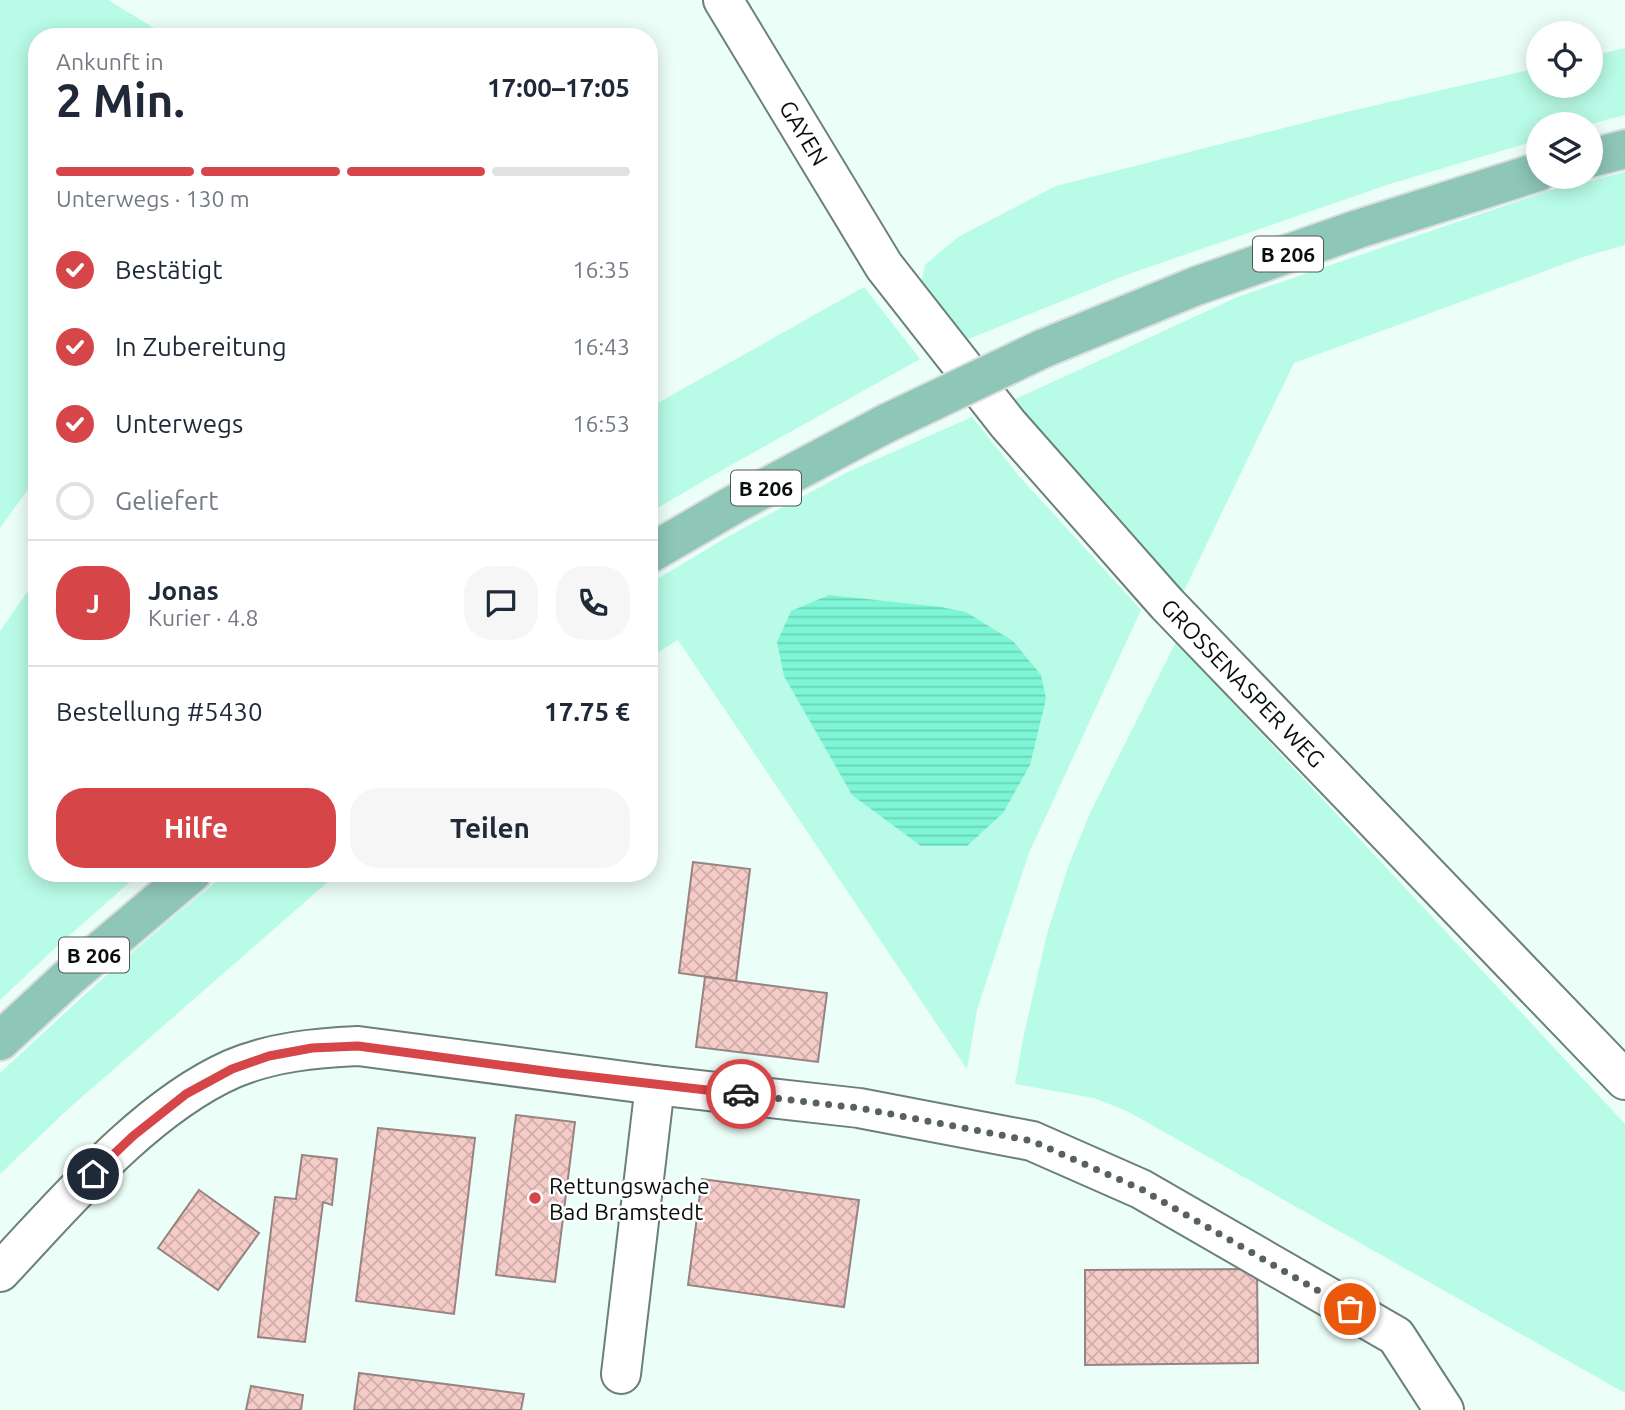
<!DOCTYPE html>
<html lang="de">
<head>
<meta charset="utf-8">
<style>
  :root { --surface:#fff; --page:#f6f6f7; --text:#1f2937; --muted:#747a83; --line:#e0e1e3; --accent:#d64649 }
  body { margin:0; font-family:Ubuntu,sans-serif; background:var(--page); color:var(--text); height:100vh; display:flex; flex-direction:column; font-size:26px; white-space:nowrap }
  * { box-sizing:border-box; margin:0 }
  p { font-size:23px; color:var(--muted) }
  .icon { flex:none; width:38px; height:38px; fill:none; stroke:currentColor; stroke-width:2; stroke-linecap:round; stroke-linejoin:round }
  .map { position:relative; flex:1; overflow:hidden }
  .side { position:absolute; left:28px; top:28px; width:630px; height:854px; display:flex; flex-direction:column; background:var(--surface); border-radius:28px; box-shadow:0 4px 18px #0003 }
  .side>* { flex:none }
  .buttons { position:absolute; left:1526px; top:21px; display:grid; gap:14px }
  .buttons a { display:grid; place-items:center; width:77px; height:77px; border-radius:50%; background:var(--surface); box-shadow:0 4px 18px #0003; font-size:35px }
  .pin { position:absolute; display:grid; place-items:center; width:60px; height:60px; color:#fff; margin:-30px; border:4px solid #fff; border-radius:50%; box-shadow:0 2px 7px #0007 }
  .courier { position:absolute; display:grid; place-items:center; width:70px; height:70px; margin:-35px; border:5px solid #d64649; border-radius:50%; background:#fff; color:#222; box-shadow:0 2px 9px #0007 }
  .summary em { font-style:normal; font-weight:700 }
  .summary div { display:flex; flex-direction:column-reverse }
  .summary { display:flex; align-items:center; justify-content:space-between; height:119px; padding:0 28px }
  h1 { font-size:46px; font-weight:700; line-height:52px }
  .bar { display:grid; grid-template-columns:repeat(4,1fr); gap:10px 7px; align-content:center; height:84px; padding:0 28px }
  .bar i { height:9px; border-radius:5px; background:var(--line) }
  .bar .current { background:var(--accent) }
  .bar p { grid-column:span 4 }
  .line { display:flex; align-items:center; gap:18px; padding:0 28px; border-top:2px solid var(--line) }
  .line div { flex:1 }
  .round { display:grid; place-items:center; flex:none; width:74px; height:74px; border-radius:28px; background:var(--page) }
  ol { padding:0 28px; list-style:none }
  li { display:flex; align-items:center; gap:21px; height:77px }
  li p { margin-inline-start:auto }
  li .icon { padding:7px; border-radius:50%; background:var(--accent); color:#fff; stroke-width:4 }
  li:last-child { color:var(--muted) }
  li i { width:38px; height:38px; border:4px solid var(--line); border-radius:50% }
  .primary-button { display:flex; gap:14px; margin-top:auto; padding:14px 28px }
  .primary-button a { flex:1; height:80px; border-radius:28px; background:var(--accent); color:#fff; font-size:28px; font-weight:700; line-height:80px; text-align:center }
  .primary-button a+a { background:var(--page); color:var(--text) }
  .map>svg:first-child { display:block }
  .grass { fill:#b8fbe6 }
  .water { fill:url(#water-rules) }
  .building { fill:url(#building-cross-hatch); stroke:#978381; stroke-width:2 }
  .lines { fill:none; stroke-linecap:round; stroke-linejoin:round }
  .minor-casing { stroke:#6c807a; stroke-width:42 }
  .primary-casing { stroke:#dcdddd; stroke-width:42 }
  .minor { stroke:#fff; stroke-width:38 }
  .primary { stroke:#8ec6b8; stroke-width:38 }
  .primary-bridge-casing { stroke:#dcdddd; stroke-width:42; stroke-linecap:butt }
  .primary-bridge { stroke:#8ec6b8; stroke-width:38 }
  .done { stroke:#57625f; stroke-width:7; stroke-dasharray:0 12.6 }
  .route { stroke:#d64649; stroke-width:9 }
  .poi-dot { fill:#d64649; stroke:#fff; stroke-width:2.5 }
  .labels { text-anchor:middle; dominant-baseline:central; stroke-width:5; stroke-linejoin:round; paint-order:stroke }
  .shield { fill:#fff; stroke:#515655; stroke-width:2 }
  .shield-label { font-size:21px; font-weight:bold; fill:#070e0c }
  .street-label { font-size:23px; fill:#070e0c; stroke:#fff }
  .poi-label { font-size:23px; fill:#070e0c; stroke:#fff; text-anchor:start }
</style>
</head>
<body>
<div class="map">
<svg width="1625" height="1410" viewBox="0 0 1625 1410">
  <defs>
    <pattern id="water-rules" width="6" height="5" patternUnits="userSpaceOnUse" patternTransform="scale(1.75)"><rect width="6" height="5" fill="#7ef6d6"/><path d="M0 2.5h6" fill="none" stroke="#6bd2b6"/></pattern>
    <pattern id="building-cross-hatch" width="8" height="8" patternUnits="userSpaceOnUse" patternTransform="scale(1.75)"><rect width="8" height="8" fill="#f4cbc7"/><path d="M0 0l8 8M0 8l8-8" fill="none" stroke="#d0adaa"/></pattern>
  </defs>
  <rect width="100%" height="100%" fill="#ecfef8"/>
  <!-- grass -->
  <g class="grass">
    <polygon points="0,0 108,0 169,37 37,37 37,477 0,528"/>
    <polygon points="1625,48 1625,115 1591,124 1538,124 1538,140 1390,184 1126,275 966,340 942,307 921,283 925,265 958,237 1056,186 1350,111 1538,68 1538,86 1591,86 1591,56"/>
    <polygon points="1625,172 1625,245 1583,257 1294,363 1183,593 1011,401 1240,296 1548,191"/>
    <polygon points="864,287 920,359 717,473 649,513 649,408"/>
    <polygon points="972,417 1019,476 1141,610 1029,853 977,1010 967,1069 678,640 649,658 649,584 729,536 848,472"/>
    <polygon points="37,578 37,873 140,873 54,949 0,1000 0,631"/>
    <polygon points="1176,642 1625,1124 1625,1393 1127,1111 1094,1098 1015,1084 1024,1034 1047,934 1068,867 1090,813"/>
    <path d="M227 873H338L67 1110 0 1174V1073C74 1004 148 936 227 873Z"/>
  </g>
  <!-- water -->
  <polygon class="water" points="829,595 941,607 966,612 1013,641 1041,675 1046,699 1030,765 1003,813 967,846 921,846 852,795 784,676 777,642 791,611"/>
  <!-- building -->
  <g class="building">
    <polygon points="693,862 750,869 736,981 679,973"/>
    <polygon points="705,977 827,993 818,1062 696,1047"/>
    <polygon points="516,1115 575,1122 555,1282 496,1275"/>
    <polygon points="378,1128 475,1138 454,1314 356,1301"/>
    <polygon points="302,1155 337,1159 332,1205 323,1202 305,1342 258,1337 275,1197 296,1199"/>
    <polygon points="702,1179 859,1200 844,1307 688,1285"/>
    <polygon points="199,1190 259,1233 218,1290 158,1248"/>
    <polygon points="1257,1269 1258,1363 1085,1365 1085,1270"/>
    <polygon points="359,1373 524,1394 521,1410 354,1410"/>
    <polygon points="251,1386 303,1395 301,1410 246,1410"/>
  </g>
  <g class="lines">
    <!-- minor casing -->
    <g class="minor-casing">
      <g id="minor">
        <polyline points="723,0 884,266 1008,424 1167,604 1625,1080"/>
        <path d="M0 1272C65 1203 144 1108 232 1069 272 1052 315 1048 358 1046L655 1085 859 1108 1032 1141 1141 1189 1396 1336 1444 1410"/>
        <polyline points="621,1374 655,1085"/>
      </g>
    </g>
    <!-- primary casing -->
    <g class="primary-casing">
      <g id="primary">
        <polyline points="1591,158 1625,149"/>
        <polyline points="1042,349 1196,286 1358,229 1538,172"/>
        <polyline points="649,554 733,505 885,424"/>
        <polyline points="0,1041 69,977 192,873"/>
      </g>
    </g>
    <!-- minor -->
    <use href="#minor" class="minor"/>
    <!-- primary -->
    <use href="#primary" class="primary"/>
    <!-- primary-bridge casing -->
    <g class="primary-bridge-casing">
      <polyline id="primary-bridge" points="885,424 1042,349"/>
    </g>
    <!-- primary-bridge -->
    <use href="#primary-bridge" class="primary-bridge"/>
  </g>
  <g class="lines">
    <!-- done -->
    <polyline class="done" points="741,1094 859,1108 1032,1141 1141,1189 1350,1309"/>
    <!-- route -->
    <polyline class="route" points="93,1174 133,1136 186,1094 232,1069 269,1056 312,1048 358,1046 559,1073 741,1094"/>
  </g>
  <!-- markers -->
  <circle class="poi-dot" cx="535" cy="1198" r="7"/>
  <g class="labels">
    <!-- shield labels -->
    <g class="shield">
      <rect x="1253" y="236.5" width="70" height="35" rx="5"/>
      <rect x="731" y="470.5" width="70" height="35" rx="5"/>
      <rect x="59" y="937.5" width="70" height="35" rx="5"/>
    </g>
    <g class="shield-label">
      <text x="1288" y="254">B 206</text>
      <text x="766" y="488">B 206</text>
      <text x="94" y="955">B 206</text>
    </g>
    <!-- street labels -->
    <g class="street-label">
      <text transform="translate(804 133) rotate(59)">GAYEN</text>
      <text transform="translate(1243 683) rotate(46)">GROSSENASPER WEG</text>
    </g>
    <!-- poi labels -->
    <g class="poi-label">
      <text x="549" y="1185">Rettungswache<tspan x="549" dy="26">Bad Bramstedt</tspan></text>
    </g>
  </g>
</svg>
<div class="buttons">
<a><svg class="icon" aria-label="locate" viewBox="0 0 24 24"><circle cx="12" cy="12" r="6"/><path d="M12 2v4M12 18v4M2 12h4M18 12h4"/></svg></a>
<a><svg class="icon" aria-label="layers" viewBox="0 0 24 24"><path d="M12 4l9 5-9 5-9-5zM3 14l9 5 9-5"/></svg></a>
</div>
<div class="pin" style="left:1350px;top:1309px;background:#ea580c"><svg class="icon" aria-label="bag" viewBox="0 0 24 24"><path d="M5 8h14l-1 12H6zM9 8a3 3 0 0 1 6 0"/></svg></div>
<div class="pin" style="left:93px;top:1174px;background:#1f2937"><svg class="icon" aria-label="home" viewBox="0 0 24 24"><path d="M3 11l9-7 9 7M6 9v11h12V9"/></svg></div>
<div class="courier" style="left:741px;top:1094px"><svg class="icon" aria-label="car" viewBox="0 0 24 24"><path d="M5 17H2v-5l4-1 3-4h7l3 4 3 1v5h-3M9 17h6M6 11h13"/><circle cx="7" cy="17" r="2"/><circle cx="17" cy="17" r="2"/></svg></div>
<section class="side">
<div class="summary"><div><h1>2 Min.</h1><p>Ankunft in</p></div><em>17:00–17:05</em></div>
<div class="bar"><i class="current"></i><i class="current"></i><i class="current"></i><i></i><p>Unterwegs · 130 m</p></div>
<ol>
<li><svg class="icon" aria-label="check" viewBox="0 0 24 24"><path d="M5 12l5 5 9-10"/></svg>Bestätigt<p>16:35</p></li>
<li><svg class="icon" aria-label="check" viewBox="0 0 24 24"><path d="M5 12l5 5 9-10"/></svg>In Zubereitung<p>16:43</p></li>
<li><svg class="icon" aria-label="check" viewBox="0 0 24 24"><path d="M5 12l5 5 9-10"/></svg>Unterwegs<p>16:53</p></li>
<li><i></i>Geliefert</li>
</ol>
<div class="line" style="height:126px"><b class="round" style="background:var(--accent);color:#fff">J</b><div><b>Jonas</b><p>Kurier · 4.8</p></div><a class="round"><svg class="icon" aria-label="chat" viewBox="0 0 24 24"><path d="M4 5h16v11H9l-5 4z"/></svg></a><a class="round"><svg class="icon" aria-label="phone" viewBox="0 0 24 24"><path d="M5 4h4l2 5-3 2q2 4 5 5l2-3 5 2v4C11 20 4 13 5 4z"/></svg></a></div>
<div class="line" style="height:91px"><div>Bestellung #5430</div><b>17.75 €</b></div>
<div class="primary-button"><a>Hilfe</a><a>Teilen</a></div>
</section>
</div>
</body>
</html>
